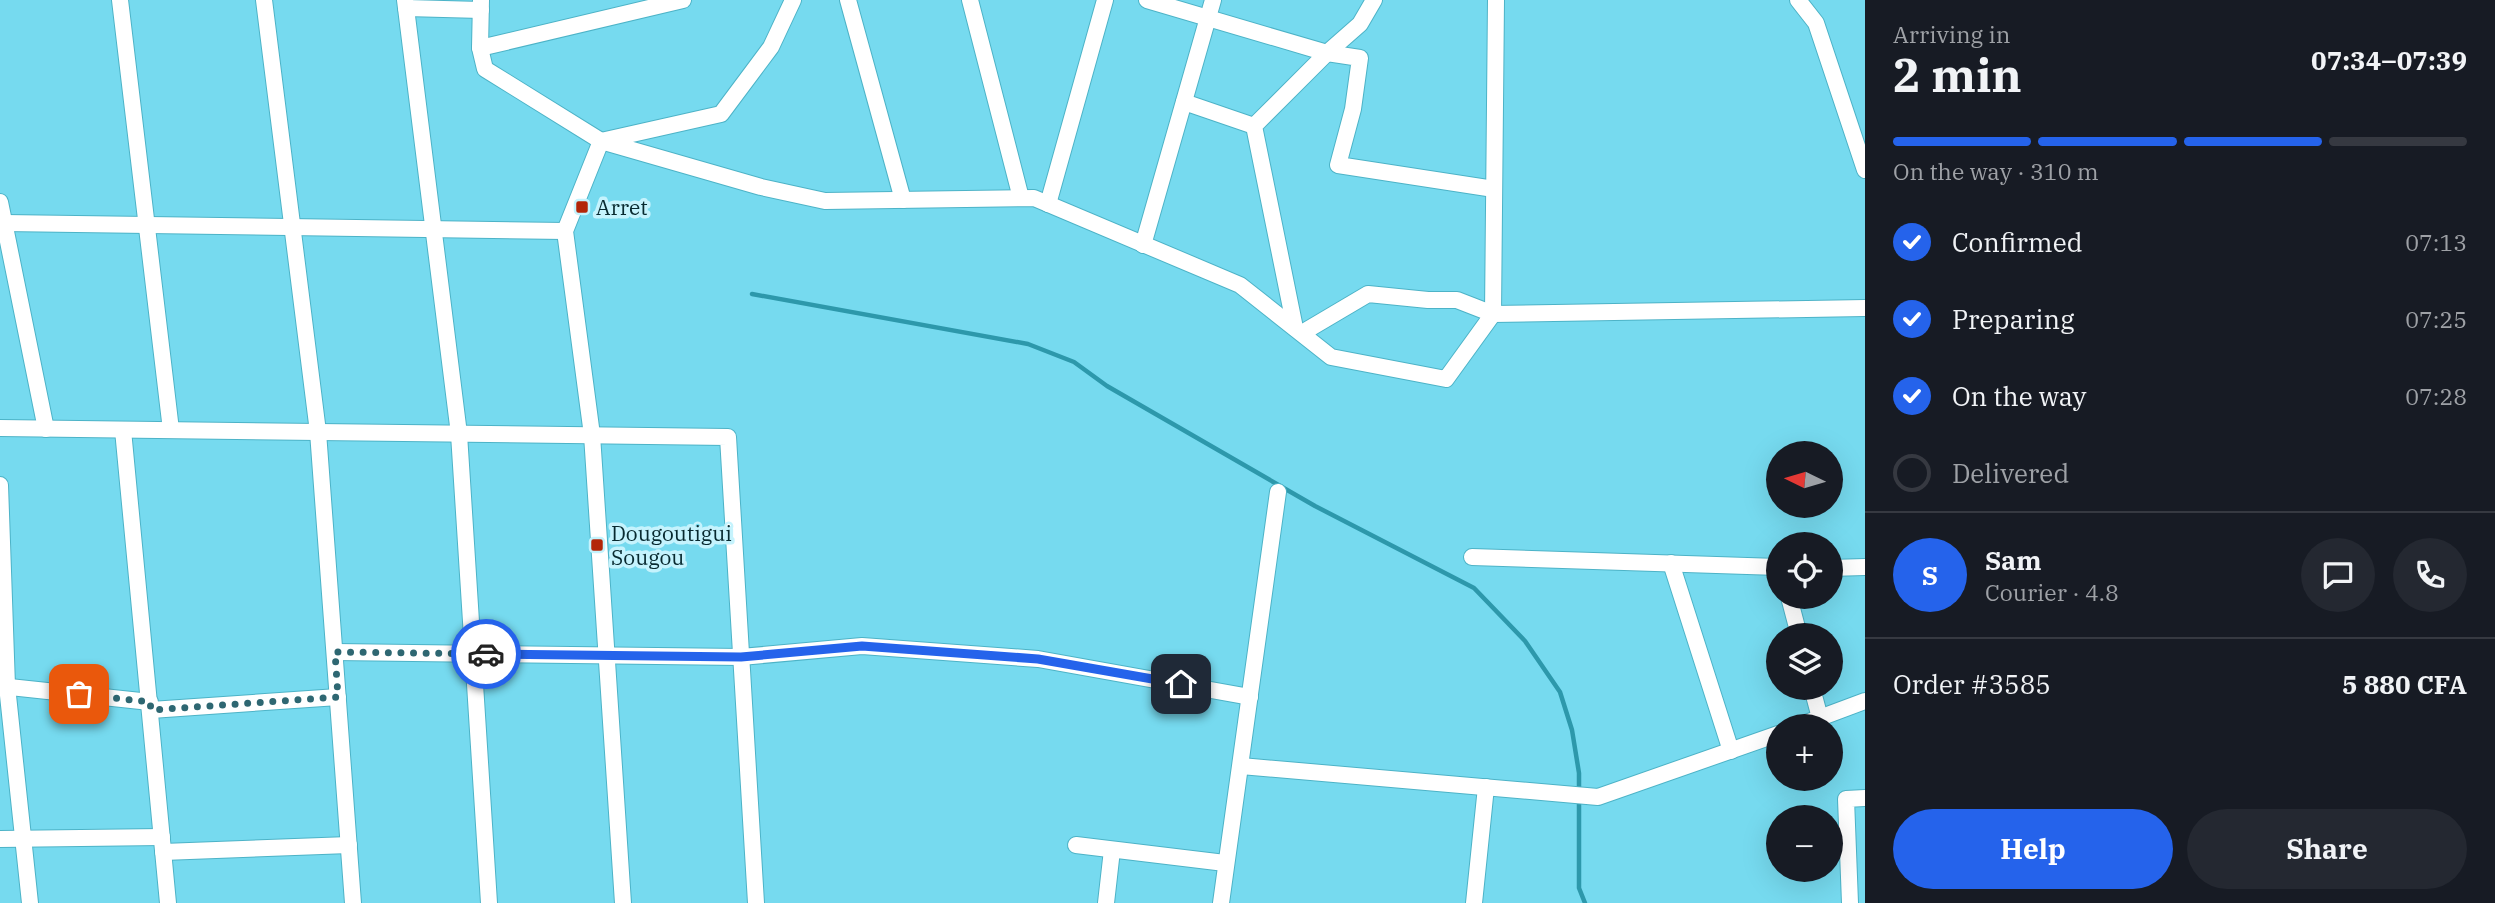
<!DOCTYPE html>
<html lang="en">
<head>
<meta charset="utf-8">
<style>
  :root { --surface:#171b24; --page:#242831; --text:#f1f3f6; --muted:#9ea1a6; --line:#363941; --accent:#2563eb }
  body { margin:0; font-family:"IBM Plex Serif",serif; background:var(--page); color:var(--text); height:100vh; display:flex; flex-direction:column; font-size:26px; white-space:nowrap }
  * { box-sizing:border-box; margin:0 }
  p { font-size:23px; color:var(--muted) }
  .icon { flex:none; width:38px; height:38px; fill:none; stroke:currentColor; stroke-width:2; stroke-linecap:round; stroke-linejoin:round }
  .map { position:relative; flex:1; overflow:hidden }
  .sheet { display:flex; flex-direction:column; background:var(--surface); width:630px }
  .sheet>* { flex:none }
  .needle { width:46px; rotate:275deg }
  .fabs { position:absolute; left:1766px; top:441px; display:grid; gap:14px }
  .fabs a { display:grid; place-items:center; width:77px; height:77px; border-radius:50%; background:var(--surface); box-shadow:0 7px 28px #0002; font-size:35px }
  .pin { position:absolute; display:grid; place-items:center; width:60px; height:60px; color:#fff; margin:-30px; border-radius:14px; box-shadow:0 4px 10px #0006 }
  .courier { position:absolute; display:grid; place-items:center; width:70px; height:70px; margin:-35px; border:5px solid #2563eb; border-radius:50%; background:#fff; color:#222; box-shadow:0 2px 9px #0007 }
  .head em { font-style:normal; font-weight:700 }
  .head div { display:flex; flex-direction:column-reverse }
  .head { display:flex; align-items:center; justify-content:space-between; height:119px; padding:0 28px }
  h1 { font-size:46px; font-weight:700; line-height:52px }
  .bar { display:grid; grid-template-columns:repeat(4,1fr); gap:10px 7px; align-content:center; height:84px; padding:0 28px }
  .bar i { height:9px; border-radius:5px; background:var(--line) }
  .bar .active { background:var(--accent) }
  .bar p { grid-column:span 4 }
  .line { display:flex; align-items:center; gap:18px; padding:0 28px; border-top:2px solid var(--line) }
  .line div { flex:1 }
  .round { display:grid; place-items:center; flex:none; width:74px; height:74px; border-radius:37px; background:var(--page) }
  ol { padding:0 28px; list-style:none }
  li { display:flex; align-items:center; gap:21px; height:77px }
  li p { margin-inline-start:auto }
  li .icon { padding:7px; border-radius:50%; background:var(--accent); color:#fff; stroke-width:4 }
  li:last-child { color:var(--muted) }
  li i { width:38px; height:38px; border:4px solid var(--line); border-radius:50% }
  .primary-button { display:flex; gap:14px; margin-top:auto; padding:14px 28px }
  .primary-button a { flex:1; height:80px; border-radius:42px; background:var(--accent); color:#fff; font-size:28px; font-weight:700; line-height:80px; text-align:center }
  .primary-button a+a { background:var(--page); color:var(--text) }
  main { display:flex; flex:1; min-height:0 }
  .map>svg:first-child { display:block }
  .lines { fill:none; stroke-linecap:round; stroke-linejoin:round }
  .stream { stroke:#2d98ab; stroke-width:4.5 }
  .street-casing { stroke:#4db3c7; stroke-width:18 }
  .street { stroke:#fff; stroke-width:16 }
  .done { stroke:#2e6772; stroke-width:7; stroke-dasharray:0 12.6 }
  .route { stroke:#2563eb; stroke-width:9 }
  .poi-dot { fill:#b32609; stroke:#c5f3fd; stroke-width:2.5 }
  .labels { text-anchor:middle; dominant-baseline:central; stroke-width:7; stroke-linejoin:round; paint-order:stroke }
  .poi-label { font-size:21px; fill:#07292f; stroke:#c5f3fd; text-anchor:start }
</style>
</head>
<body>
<main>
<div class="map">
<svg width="1865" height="903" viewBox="0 0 1865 903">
  <rect width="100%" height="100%" fill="#76daef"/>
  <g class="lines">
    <!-- stream -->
    <polyline class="stream" points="752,294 1028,344 1074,362 1107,386 1315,506 1474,588 1525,641 1560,692 1572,730 1579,773 1579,888 1585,903"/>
    <!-- street casing -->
    <g class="street-casing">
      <g id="street">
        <polyline points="120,0 171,430"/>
        <polyline points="264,0 318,432 353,903"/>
        <polyline points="405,0 459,434 489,903"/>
        <polyline points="481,0 480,48 485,69 601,141 761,187 825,201 1034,198 1240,285 1331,357 1446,379 1493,314 1457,300 1428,300 1368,294 1302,333"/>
        <polyline points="848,0 903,200"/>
        <polyline points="970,0 1021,198"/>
        <polyline points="1147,0 1327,53 1360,58 1353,109 1338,165 1494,189"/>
        <polyline points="1496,0 1493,314 1865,308"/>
        <polyline points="1798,0 1816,23 1865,170"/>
        <polyline points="406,8 481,10"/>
        <polyline points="480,48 683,0"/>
        <polyline points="1184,102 1254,126"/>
        <polyline points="0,202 46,429"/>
        <polyline points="1048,204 1105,0"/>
        <polyline points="4,223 565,231"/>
        <polyline points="1143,245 1213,0"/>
        <polyline points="1295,328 1254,126 1327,53 1360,24 1374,0"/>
        <polyline points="0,428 728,437 756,903"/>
        <polyline points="123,430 168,903"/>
        <polyline points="0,485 7,686 30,903"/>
        <polyline points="1472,557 1778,567"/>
        <polyline points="1671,563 1731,751"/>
        <polyline points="1830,568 1865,567"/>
        <polyline points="1789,597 1799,635"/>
        <polyline points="335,652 741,657 862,646 1038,659 1250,697"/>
        <polyline points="0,686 150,702"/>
        <polyline points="1812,688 1820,718"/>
        <polyline points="151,710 338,697"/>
        <polyline points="1798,726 1865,701"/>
        <polyline points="1241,766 1598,797 1778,734"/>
        <polyline points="0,839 162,837"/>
        <polyline points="1076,845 1225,863"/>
        <polyline points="163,852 349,845"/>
        <polyline points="623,903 592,435 565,231 601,141 721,114 771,47 793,0"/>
        <polyline points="1106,903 1112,850"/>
        <polyline points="1221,903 1278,492"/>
        <polyline points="1474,903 1486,787"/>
        <polyline points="1850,903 1846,799 1865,798"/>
      </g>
    </g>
    <!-- street -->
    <use href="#street" class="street"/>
  </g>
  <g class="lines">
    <!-- done -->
    <polyline class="done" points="79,694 150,702 151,710 338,697 335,652 486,654"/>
    <!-- route -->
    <polyline class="route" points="486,654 741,657 862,646 1038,659 1181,684"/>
  </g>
  <!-- markers -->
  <g class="poi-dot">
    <rect x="575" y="200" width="14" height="14" rx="3.5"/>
    <rect x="590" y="538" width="14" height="14" rx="3.5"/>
  </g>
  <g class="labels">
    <!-- poi labels -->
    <g class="poi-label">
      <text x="596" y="207">Arret</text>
      <text x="611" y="533">Dougoutigui<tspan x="611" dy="24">Sougou</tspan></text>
    </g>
  </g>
</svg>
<div class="fabs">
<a><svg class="needle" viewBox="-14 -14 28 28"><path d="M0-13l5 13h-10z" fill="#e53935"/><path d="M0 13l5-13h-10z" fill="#9ea1a6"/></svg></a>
<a><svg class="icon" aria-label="locate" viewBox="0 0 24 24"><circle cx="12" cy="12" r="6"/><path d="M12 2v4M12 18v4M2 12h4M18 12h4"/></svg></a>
<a><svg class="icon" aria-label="layers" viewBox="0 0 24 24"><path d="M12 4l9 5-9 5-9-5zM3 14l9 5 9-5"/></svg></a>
<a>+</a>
<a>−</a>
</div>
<div class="pin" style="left:79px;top:694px;background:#ea580c"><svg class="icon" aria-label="bag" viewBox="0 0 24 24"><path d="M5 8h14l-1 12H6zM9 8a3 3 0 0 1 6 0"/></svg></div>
<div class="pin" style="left:1181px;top:684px;background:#1f2937"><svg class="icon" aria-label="home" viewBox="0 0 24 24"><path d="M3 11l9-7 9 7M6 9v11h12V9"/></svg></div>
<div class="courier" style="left:486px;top:654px"><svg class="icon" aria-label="car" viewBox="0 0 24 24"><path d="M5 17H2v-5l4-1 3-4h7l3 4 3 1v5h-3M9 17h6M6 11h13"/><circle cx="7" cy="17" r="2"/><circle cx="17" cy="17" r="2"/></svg></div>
</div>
<section class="sheet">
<div class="head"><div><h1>2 min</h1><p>Arriving in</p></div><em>07:34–07:39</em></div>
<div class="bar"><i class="active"></i><i class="active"></i><i class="active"></i><i></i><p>On the way · 310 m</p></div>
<ol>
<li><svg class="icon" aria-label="check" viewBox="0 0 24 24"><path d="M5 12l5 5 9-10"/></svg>Confirmed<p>07:13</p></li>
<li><svg class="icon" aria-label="check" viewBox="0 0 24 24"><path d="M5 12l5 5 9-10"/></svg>Preparing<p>07:25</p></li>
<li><svg class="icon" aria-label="check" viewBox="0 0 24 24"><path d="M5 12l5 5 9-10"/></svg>On the way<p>07:28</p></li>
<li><i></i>Delivered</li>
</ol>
<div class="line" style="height:126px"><b class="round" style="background:var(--accent);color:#fff">S</b><div><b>Sam</b><p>Courier · 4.8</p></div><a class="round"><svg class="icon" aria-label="chat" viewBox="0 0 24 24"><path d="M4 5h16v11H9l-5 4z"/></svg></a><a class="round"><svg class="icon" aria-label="phone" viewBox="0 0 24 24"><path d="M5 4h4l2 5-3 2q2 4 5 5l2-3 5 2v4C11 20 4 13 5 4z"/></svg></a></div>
<div class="line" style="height:91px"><div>Order #3585</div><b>5 880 CFA</b></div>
<div class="primary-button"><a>Help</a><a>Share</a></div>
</section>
</main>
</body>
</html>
